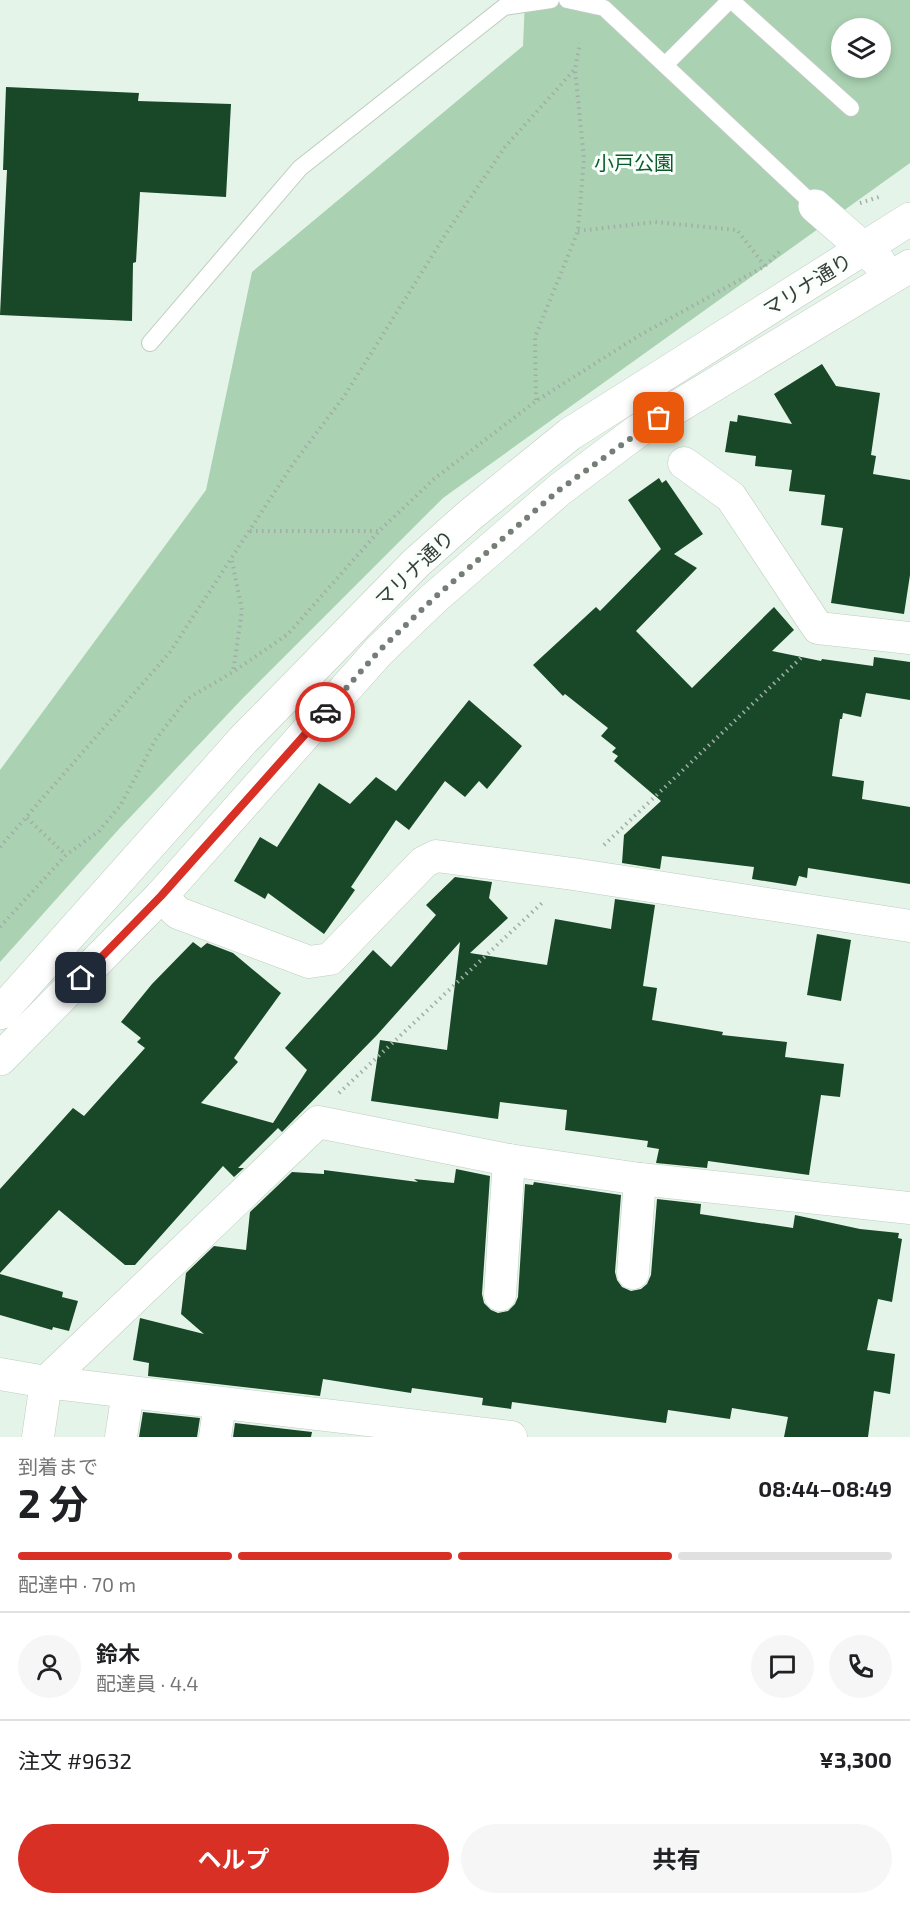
<!DOCTYPE html>
<html lang="ja">
<head>
<meta charset="utf-8">
<style>
  :root { --surface:#fff; --page:#f6f6f6; --text:#202124; --muted:#757577; --line:#e0e0e0; --accent:#d93025 }
  body { margin:0; font-family:"Exo 2","Noto Sans JP",sans-serif; background:var(--page); color:var(--text); height:100vh; display:flex; flex-direction:column; font-size:22px; white-space:nowrap }
  * { box-sizing:border-box; margin:0 }
  p { font-size:20px; color:var(--muted) }
  .icon { flex:none; width:33px; height:33px; fill:none; stroke:currentColor; stroke-width:2; stroke-linecap:round; stroke-linejoin:round }
  .map { position:relative; height:1437px; overflow:hidden }
  .panel { display:flex; flex-direction:column; background:var(--surface); flex:1 }
  .panel>* { flex:none }
  .fabs { position:absolute; left:831px; top:18px; display:grid; gap:12px }
  .fabs a { display:grid; place-items:center; width:60px; height:60px; border-radius:50%; background:var(--surface); box-shadow:0 3px 9px #0003; font-size:30px }
  .pin { position:absolute; display:grid; place-items:center; width:51px; height:51px; color:#fff; margin:-26px; border-radius:12px; box-shadow:0 3px 9px #0006 }
  .courier { position:absolute; display:grid; place-items:center; width:60px; height:60px; margin:-30px; border:4px solid #d93025; border-radius:50%; background:#fff; color:#222; box-shadow:0 2px 8px #0007 }
  .headline em { font-style:normal; font-weight:700 }
  .headline div { display:flex; flex-direction:column-reverse }
  .headline { display:flex; align-items:center; justify-content:space-between; height:102px; padding:0 18px }
  h1 { font-size:39px; font-weight:700; line-height:45px }
  .bar { display:grid; grid-template-columns:repeat(4,1fr); gap:9px 6px; align-content:center; height:72px; padding:0 18px }
  .bar i { height:8px; border-radius:4px; background:var(--line) }
  .bar .current { background:var(--accent) }
  .bar p { grid-column:span 4 }
  .line { display:flex; align-items:center; gap:15px; padding:0 18px; border-top:2px solid var(--line) }
  .line div { flex:1 }
  .round { display:grid; place-items:center; flex:none; width:63px; height:63px; border-radius:32px; background:var(--page) }
  .action { display:flex; gap:12px; margin-top:auto; padding:12px 18px }
  .action a { flex:1; height:69px; border-radius:36px; background:var(--accent); color:#fff; font-size:24px; font-weight:700; line-height:69px; text-align:center }
  .action a+a { background:var(--page); color:var(--text) }
  .map>svg:first-child { display:block }
  .green { fill:#aad1b2; fill-rule:evenodd }
  .building { fill:#184827 }
  .lines { fill:none; stroke-linecap:round; stroke-linejoin:round }
  .service-casing { stroke:#beccc0; stroke-width:18 }
  .minor-casing { stroke:#beccc0; stroke-width:33 }
  .tertiary-casing { stroke:#beccc0; stroke-width:34 }
  .path { stroke:#a2aea5; stroke-width:4; stroke-dasharray:1.5 4.5; stroke-linecap:butt }
  .service { stroke:#fff; stroke-width:16 }
  .minor { stroke:#fff; stroke-width:32 }
  .tertiary { stroke:#fff; stroke-width:33 }
  .done { stroke:#747d76; stroke-width:6; stroke-dasharray:0 10.8 }
  .route { stroke:#d93025; stroke-width:8 }
  .labels { text-anchor:middle; dominant-baseline:central; stroke-width:6; stroke-linejoin:round; paint-order:stroke }
  .park-label { font-size:20px; fill:#0c5c2b; stroke:#f9fffa }
  .street-label { font-size:20px; fill:#373d38; stroke:#f9fffa }
</style>
</head>
<body>
<div class="map">
<svg width="910" height="1437" viewBox="0 0 910 1437">
  <rect width="100%" height="100%" fill="#e5f4e8"/>
  <!-- green -->
  <path class="green" d="M525 0H910V163L443 498 243 698 119 829 0 962V770L206 490 252 272 523 46ZM842 28H880V68H842Z"/>
  <!-- building -->
  <g class="building">
    <polygon points="6,87 139,93 138,101 231,104 226,197 140,192 136,262 133,263 132,321 0,315 7,170 3,170"/>
    <polygon points="822,364 836,386 880,393 871,455 876,456 873,474 910,480 910,575 904,614 831,603 843,528 821,525 825,495 789,491 792,470 755,466 756,456 725,452 730,421 737,422 738,415 792,424 774,394"/>
    <polygon points="659,478 662,483 666,480 703,534 674,554 697,568 636,631 692,688 774,607 794,630 772,651 821,661 822,659 873,666 874,657 910,662 910,700 866,693 861,717 843,713 842,719 840,719 832,776 864,781 862,799 910,807 910,884 808,868 807,878 799,876 796,886 752,879 754,867 662,856 660,869 622,863 624,835 661,801 614,761 618,756 612,752 616,748 601,736 608,728 565,694 563,696 533,665 596,607 600,611 661,549 628,500"/>
    <polygon points="469,700 522,746 487,789 479,781 465,797 445,781 409,830 396,820 351,887 355,890 324,934 268,893 265,899 234,881 260,837 277,847 319,783 350,804 376,777 396,791"/>
    <polygon points="455,877 492,882 489,898 508,918 470,953 547,965 555,919 611,929 615,899 655,905 643,986 657,988 652,1020 723,1032 722,1035 787,1042 785,1057 844,1064 840,1097 821,1095 809,1175 708,1161 707,1168 656,1163 659,1149 647,1147 648,1141 565,1130 567,1110 500,1102 498,1119 371,1101 380,1040 447,1050 460,942 377,1035 282,1132 278,1128 238,1168 244,1168 234,1177 223,1166 135,1265 125,1265 59,1210 0,1273 0,1189 73,1108 84,1116 145,1048 137,1042 141,1038 121,1022 152,984 193,942 201,948 207,943 233,953 281,993 234,1058 238,1062 201,1103 273,1123 307,1070 285,1048 373,950 391,967 436,915 426,905"/>
    <polygon points="817,934 851,940 841,1001 807,995"/>
    <polygon points="456,1169 490,1176 482,1294 484,1303 491,1310 498,1313 508,1311 515,1304 518,1297 525,1184 533,1185 534,1182 621,1195 615,1272 617,1280 622,1287 631,1291 641,1289 647,1284 651,1275 657,1199 701,1204 700,1214 793,1228 795,1215 860,1229 899,1233 898,1238 902,1239 892,1302 878,1299 867,1350 895,1354 890,1394 874,1391 868,1437 784,1437 788,1417 732,1408 730,1419 668,1410 666,1423 512,1402 511,1409 482,1405 483,1398 412,1388 411,1393 323,1379 320,1396 148,1376 149,1363 133,1360 140,1318 204,1334 181,1314 186,1273 214,1246 246,1250 250,1212 292,1172 324,1174 324,1170 418,1182 414,1179 454,1183"/>
    <polygon points="0,1274 63,1292 62,1297 78,1301 69,1331 53,1327 52,1330 0,1315"/>
    <polygon points="143,1412 200,1418 197,1437 139,1437"/>
    <polygon points="235,1423 312,1432 311,1437 233,1437"/>
  </g>
  <g class="lines">
    <!-- service casing -->
    <g class="service-casing">
      <g id="service">
        <polyline points="567,0 604,8 815,206"/>
        <polyline points="731,0 851,108"/>
        <polyline points="665,65 730,0"/>
        <polyline points="150,343 300,168 504,7 551,0"/>
      </g>
    </g>
    <!-- minor casing -->
    <g class="minor-casing">
      <g id="minor">
        <polyline points="684,463 731,497 818,628 910,638"/>
        <polyline points="161,896 178,913 309,962 330,959 424,862 436,856 573,874 910,926"/>
        <polyline points="633,1273 640,1179"/>
        <polyline points="500,1295 509,1160"/>
        <polyline points="0,1374 46,1382 511,1437"/>
        <polyline points="38,1437 46,1382 318,1122 509,1160 640,1179 910,1208"/>
        <polyline points="121,1437 128,1392"/>
        <polyline points="215,1437 220,1403"/>
      </g>
    </g>
    <!-- tertiary casing -->
    <g class="tertiary-casing">
      <g id="tertiary">
        <polyline points="815,206 879,262"/>
        <polyline points="0,1013 243,740 416,563 470,515 570,434 910,219"/>
        <polyline points="0,1059 161,896 379,651 433,599 559,490 639,430 910,266"/>
      </g>
    </g>
    <!-- path -->
    <g class="path">
      <polyline points="860,203 879,197"/>
      <polyline points="578,231 655,222 737,230 765,266"/>
      <polyline points="536,400 535,337 578,231 584,159 575,69"/>
      <polyline points="250,531 378,531"/>
      <polyline points="232,561 242,610 233,672"/>
      <polyline points="27,818 66,855"/>
      <polyline points="604,845 803,656"/>
      <polyline points="0,847 170,652 293,464 345,395 447,232 505,147 575,69 580,43"/>
      <polyline points="0,927 66,855 99,831 120,806 156,739 187,699 233,672 288,634 379,531 434,479 536,401 640,335 765,266 782,249"/>
      <polyline points="339,1093 542,903"/>
    </g>
    <!-- service -->
    <use href="#service" class="service"/>
    <!-- minor -->
    <use href="#minor" class="minor"/>
    <!-- tertiary -->
    <use href="#tertiary" class="tertiary"/>
  </g>
  <g class="lines">
    <!-- done -->
    <polyline class="done" points="325,712 379,651 433,599 559,490 659,418"/>
    <!-- route -->
    <polyline class="route" points="81,978 161,896 325,712"/>
  </g>
  <g class="labels">
    <!-- park labels -->
    <g class="park-label">
      <text x="634" y="162">小戸公園</text>
    </g>
    <!-- street labels -->
    <g class="street-label">
      <text transform="translate(807 284) rotate(-32)">マリナ通り</text>
      <text transform="translate(414 568) rotate(-44)">マリナ通り</text>
    </g>
  </g>
</svg>
<div class="fabs">
<a><svg class="icon" aria-label="layers" viewBox="0 0 24 24"><path d="M12 4l9 5-9 5-9-5zM3 14l9 5 9-5"/></svg></a>
</div>
<div class="pin" style="left:659px;top:418px;background:#ea580c"><svg class="icon" aria-label="bag" viewBox="0 0 24 24"><path d="M5 8h14l-1 12H6zM9 8a3 3 0 0 1 6 0"/></svg></div>
<div class="pin" style="left:81px;top:978px;background:#1f2937"><svg class="icon" aria-label="home" viewBox="0 0 24 24"><path d="M3 11l9-7 9 7M6 9v11h12V9"/></svg></div>
<div class="courier" style="left:325px;top:712px"><svg class="icon" aria-label="car" viewBox="0 0 24 24"><path d="M5 17H2v-5l4-1 3-4h7l3 4 3 1v5h-3M9 17h6M6 11h13"/><circle cx="7" cy="17" r="2"/><circle cx="17" cy="17" r="2"/></svg></div>
</div>
<section class="panel">
<div class="headline"><div><h1>2 分</h1><p>到着まで</p></div><em>08:44–08:49</em></div>
<div class="bar"><i class="current"></i><i class="current"></i><i class="current"></i><i></i><p>配達中 · 70 m</p></div>
<div class="line" style="height:108px"><a class="round"><svg class="icon" aria-label="person" viewBox="0 0 24 24"><circle cx="12" cy="8" r="4"/><path d="M4 21q1-7 8-7t8 7"/></svg></a><div><b>鈴木</b><p>配達員 · 4.4</p></div><a class="round"><svg class="icon" aria-label="chat" viewBox="0 0 24 24"><path d="M4 5h16v11H9l-5 4z"/></svg></a><a class="round"><svg class="icon" aria-label="phone" viewBox="0 0 24 24"><path d="M5 4h4l2 5-3 2q2 4 5 5l2-3 5 2v4C11 20 4 13 5 4z"/></svg></a></div>
<div class="line" style="height:78px"><div>注文 #9632</div><b>¥3,300</b></div>
<div class="action"><a>ヘルプ</a><a>共有</a></div>
</section>
</body>
</html>
